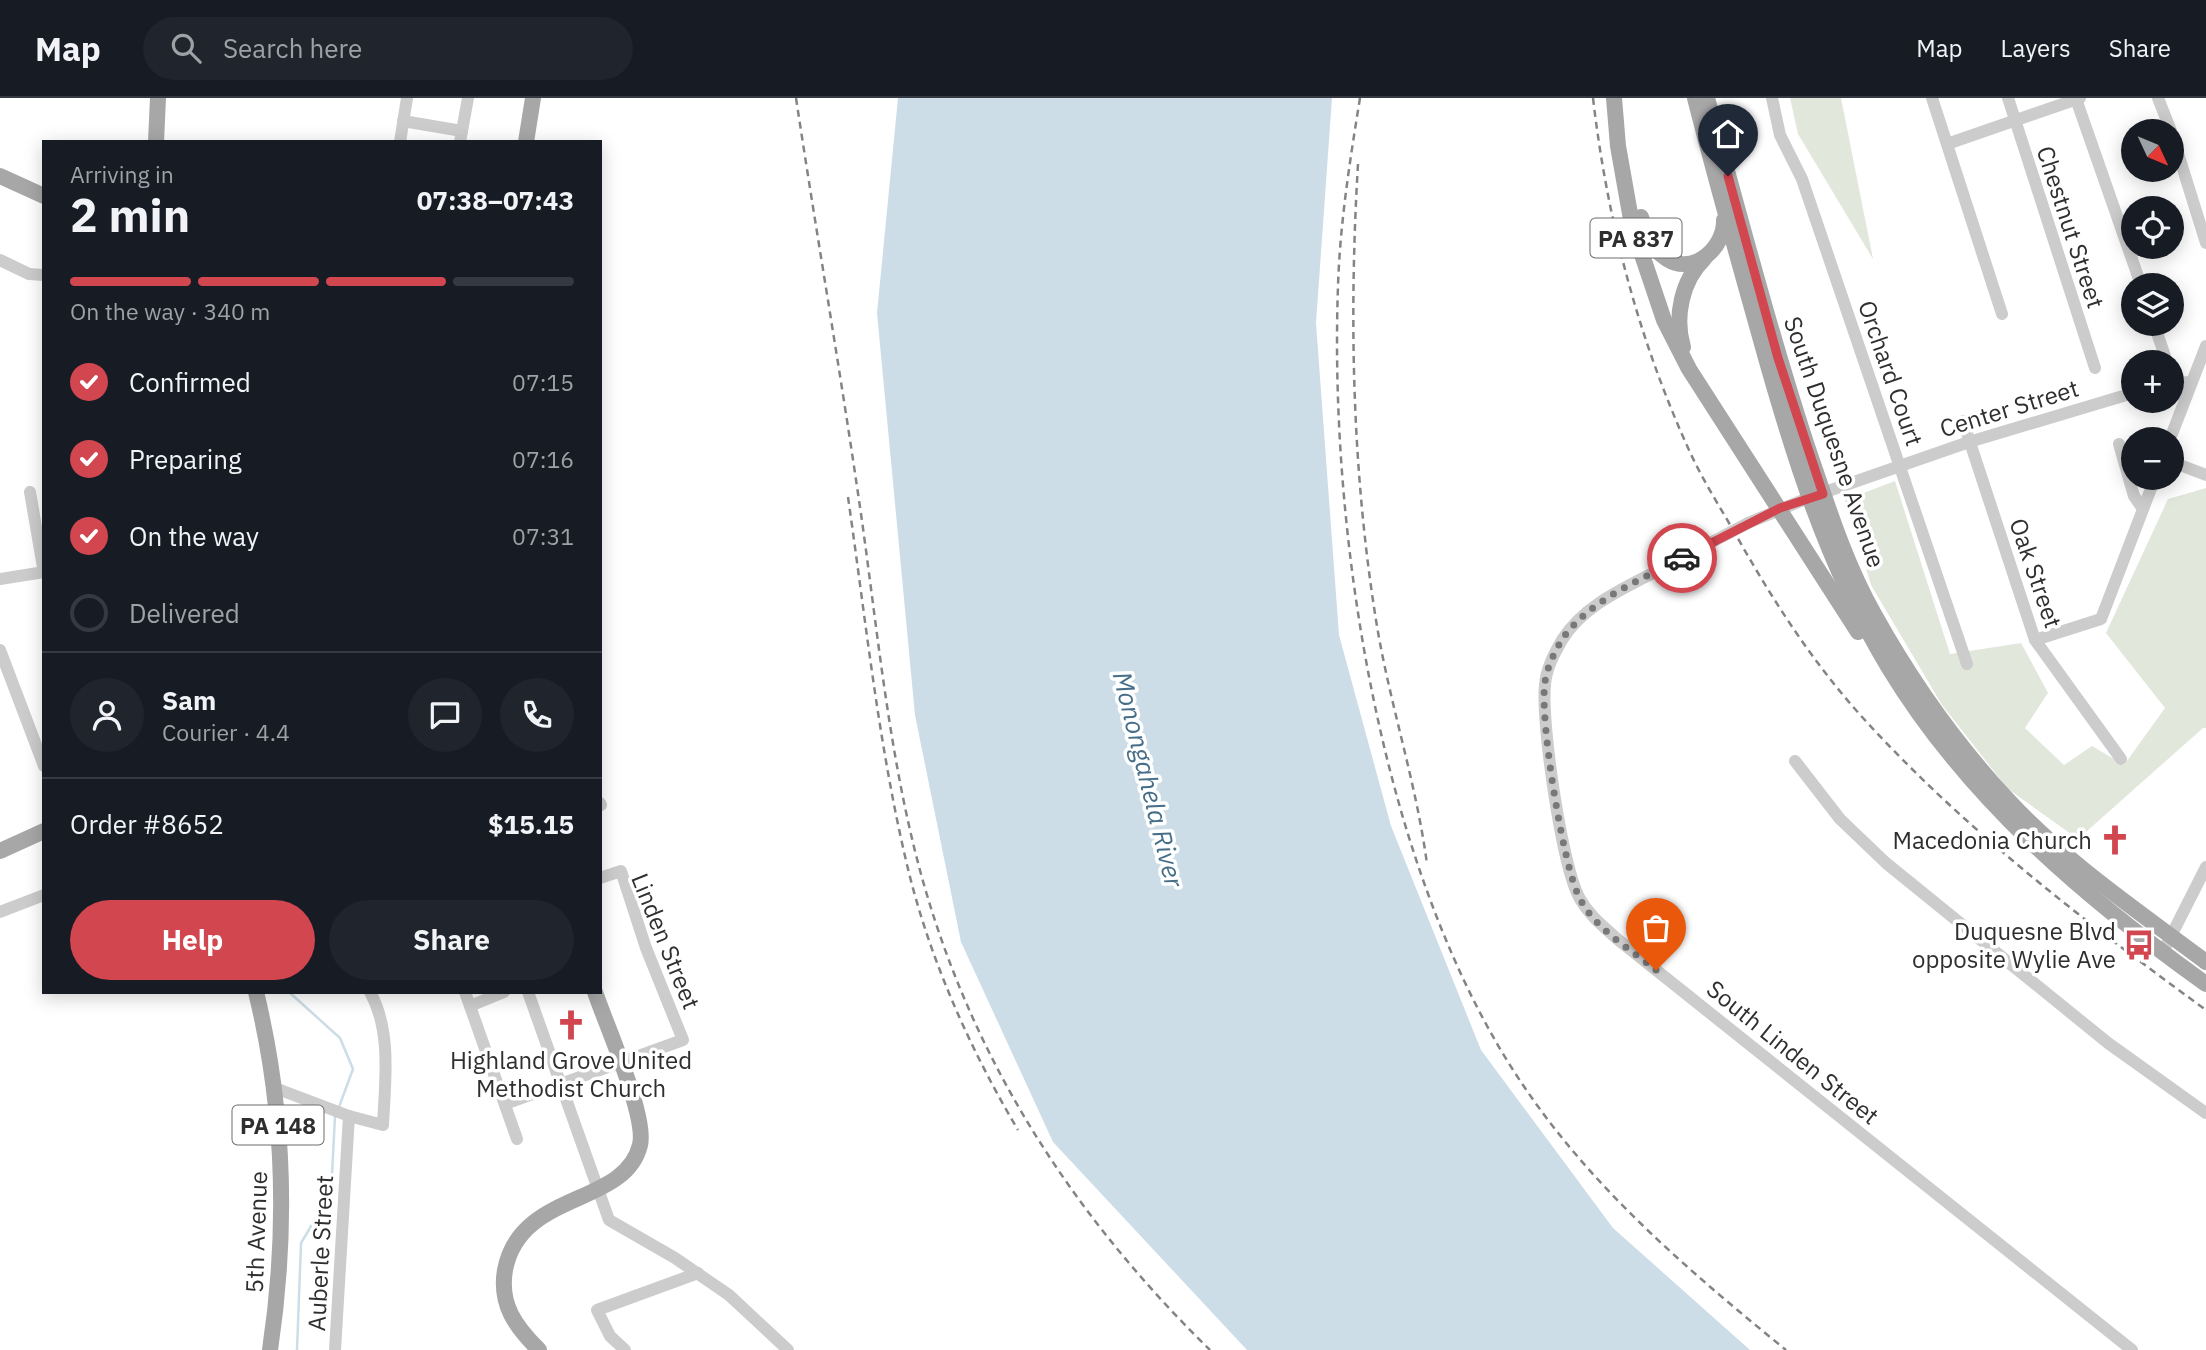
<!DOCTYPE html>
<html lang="en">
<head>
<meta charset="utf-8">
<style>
  :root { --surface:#171b24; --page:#20242c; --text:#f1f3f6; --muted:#9ea1a6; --line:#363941; --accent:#d1464f }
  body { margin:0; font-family:"IBM Plex Sans",sans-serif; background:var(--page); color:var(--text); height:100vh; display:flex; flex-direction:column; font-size:26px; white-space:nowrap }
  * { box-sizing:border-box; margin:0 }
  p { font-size:23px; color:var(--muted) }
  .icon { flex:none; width:38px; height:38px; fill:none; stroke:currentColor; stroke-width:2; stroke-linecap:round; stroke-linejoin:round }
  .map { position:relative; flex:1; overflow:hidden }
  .panel { position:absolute; left:42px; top:42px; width:560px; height:854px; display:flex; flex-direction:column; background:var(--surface); border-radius:0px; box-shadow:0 4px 18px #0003 }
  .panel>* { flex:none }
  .needle { width:46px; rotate:134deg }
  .controls { position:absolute; left:2121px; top:21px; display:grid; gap:14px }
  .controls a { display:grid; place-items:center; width:63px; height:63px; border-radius:50%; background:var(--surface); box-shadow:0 4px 18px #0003; font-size:35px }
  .pin { position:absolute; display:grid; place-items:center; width:60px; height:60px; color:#fff; margin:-72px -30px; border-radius:50% 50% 50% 0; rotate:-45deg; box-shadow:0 0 7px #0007 }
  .pin .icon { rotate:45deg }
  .courier { position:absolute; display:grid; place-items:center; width:70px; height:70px; margin:-35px; border:5px solid #d1464f; border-radius:50%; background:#fff; color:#222; box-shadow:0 2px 9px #0007 }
  .summary em { font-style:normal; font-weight:800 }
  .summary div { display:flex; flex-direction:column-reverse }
  .summary { display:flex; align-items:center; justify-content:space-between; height:119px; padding:0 28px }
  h1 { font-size:46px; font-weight:800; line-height:52px }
  .bar { display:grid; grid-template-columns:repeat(4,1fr); gap:10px 7px; align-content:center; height:84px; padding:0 28px }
  .bar i { height:9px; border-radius:5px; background:var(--line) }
  .bar .selected { background:var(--accent) }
  .bar p { grid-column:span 4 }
  .line { display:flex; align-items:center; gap:18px; padding:0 28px; border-top:2px solid var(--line) }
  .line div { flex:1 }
  .round { display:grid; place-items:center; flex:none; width:74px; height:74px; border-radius:37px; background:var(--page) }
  ol { padding:0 28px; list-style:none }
  li { display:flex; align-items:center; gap:21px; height:77px }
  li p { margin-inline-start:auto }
  li .icon { padding:7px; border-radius:50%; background:var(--accent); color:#fff; stroke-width:4 }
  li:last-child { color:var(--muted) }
  li i { width:38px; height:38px; border:4px solid var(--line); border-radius:50% }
  .primary-button { display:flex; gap:14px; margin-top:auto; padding:14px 28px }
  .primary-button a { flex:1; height:80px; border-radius:42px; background:var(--accent); color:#fff; font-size:28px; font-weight:800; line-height:80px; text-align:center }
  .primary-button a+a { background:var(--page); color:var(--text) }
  header { display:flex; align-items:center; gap:42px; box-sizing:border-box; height:98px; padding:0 35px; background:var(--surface); border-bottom:2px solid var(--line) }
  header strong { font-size:33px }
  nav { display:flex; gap:38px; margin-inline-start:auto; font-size:24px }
  .search { width:490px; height:63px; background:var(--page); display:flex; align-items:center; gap:18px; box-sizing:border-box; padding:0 24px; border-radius:38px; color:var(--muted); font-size:26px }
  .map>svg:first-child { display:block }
  .green { fill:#e2e7dc }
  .water { fill:#cddde8 }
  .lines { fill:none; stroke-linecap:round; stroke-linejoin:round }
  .stream { stroke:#cddde8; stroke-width:2.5 }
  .minor { stroke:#ccc; stroke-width:12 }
  .major { stroke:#a7a7a7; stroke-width:16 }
  .rail { stroke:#848484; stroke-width:2.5; stroke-dasharray:7 5; stroke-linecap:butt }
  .minor-bridge { stroke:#ccc; stroke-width:12 }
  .done { stroke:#787878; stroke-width:7; stroke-dasharray:0 12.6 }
  .route { stroke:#d1464f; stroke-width:9 }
  .labels { text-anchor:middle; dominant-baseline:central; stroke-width:7; stroke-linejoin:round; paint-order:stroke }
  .shield { fill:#fff; stroke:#6d6d6d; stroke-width:2 }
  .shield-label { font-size:23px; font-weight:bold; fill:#2f2f2f }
  .street-label { font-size:24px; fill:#2f2f2f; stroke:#fff }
  .poi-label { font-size:24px; fill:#2f2f2f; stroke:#fff; text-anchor:end }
  .water-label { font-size:26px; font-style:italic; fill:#466e88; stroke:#fff }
</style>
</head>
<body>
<header>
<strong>Map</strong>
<div class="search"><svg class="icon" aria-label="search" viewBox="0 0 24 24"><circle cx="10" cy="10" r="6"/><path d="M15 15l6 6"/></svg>Search here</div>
<nav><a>Map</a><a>Layers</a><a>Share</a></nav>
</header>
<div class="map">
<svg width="2206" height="1252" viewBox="0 0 2206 1252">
  <rect width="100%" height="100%" fill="#fff"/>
  <!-- green -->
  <g class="green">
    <polygon points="1790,0 1841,0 1873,161 1798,36"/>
    <polygon points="1895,383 1950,556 2021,545 2048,595 2025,630 2064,667 2092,648 2124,667 2165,610 2106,535 2168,401 2206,390 2206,630 2203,630 2078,741 2008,691 1942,607 1871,487 1845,402"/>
  </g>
  <!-- water -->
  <polygon class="water" points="898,0 1332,0 1316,225 1339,537 1391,728 1481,952 1613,1130 1750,1252 1247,1252 1053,1044 961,844 915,617 877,215"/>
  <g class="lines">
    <!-- stream -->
    <g class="stream">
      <polyline points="289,894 340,940 353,971 339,1009"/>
      <polyline points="297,1252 301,1145 325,1105 332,1077 335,1018"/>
    </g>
    <!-- minor -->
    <g class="minor">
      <polyline points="1772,0 1780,37 1802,81 1967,566"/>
      <polyline points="1932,0 2002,216"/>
      <polyline points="2008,0 2095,270"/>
      <polyline points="2158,0 2171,33"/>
      <polyline points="2076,1 2141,187"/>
      <polyline points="403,23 462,33"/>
      <polyline points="2172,36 2206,145"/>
      <polyline points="400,44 407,0"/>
      <polyline points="460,44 468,0"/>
      <polyline points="1947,46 2080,0"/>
      <polyline points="0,162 29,176 44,177"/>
      <polyline points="2154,226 2167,264"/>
      <polyline points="2172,285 2192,284"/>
      <polyline points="1963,323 2035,542 2121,661"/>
      <polyline points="2170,341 2206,248"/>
      <polyline points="2119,346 2134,398 2143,411"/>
      <polyline points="2172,364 2206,377"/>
      <polyline points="30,394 44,475"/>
      <polyline points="1748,425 1808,400 1969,344 2133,295"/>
      <path d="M1674 464C1636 485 1586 503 1562 542 1554 556 1546 571 1545 587 1541 624 1562 770 1580 801 1589 817 1603 828 1616 840L2132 1252"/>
      <polyline points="0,481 44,474"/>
      <polyline points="2035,542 2101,521 2155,380"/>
      <polyline points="0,552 44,668"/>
      <polyline points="1795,663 1840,721 1886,765 2108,945 2206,1015"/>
      <polyline points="600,705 601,707"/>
      <polyline points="0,814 44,797"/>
      <polyline points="2163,854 2206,769"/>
      <polyline points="465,894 517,1041"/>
      <polyline points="528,894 609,1122 675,1160 729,1197 788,1252"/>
      <polyline points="470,908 504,894"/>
      <path d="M275 990 349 1018 383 1027C385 984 392 933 370 894"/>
      <polyline points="505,1006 683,942 646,850 621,773 600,780"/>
      <polyline points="335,1252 349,1018"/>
      <polyline points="625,1252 610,1238 597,1212 698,1175"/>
    </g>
    <!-- major -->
    <g class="major">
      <polyline points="1614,0 1618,48 1632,127 1664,222 1689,271 1858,534"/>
      <path d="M1695 0C1715 79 1737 157 1759 235 1791 351 1826 467 1889 570 1968 700 2084 799 2206 886"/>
      <path d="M1707 0C1739 115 1769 231 1806 345 1826 403 1844 463 1874 516 1910 581 1956 646 2006 700 2064 763 2138 813 2206 864"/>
      <polyline points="156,44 158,0"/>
      <polyline points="526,44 533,0"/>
      <polyline points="0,78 44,98"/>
      <path d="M1641 119C1646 136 1651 151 1667 161 1694 178 1725 149 1724 122"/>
      <path d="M1683 249C1674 219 1682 182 1704 161"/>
      <polyline points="0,753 44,733"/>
      <path d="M256 894C285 1013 288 1132 270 1252"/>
      <path d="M539 1252C516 1229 499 1207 505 1172 520 1092 625 1109 640 1047 647 1018 606 927 595 894"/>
    </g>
    <!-- rail -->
    <g class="rail">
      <path d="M796 0C817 139 841 277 861 416 877 529 888 646 916 757 965 951 1068 1113 1210 1252"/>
      <path d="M1360 0C1350 62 1340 125 1338 188 1329 438 1381 780 1525 990 1595 1093 1690 1174 1786 1252"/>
      <path d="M1593 0C1607 121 1638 240 1689 352 1702 381 1720 409 1736 437 1772 501 1813 565 1863 620 1964 731 2085 824 2206 912"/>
      <path d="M1358 66C1349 217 1352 372 1376 522 1389 604 1416 683 1427 766"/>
      <path d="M848 399C866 524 879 652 909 775 931 864 971 953 1018 1032"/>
    </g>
    <!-- minor-bridge -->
    <polyline class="minor-bridge" points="1674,464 1748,425"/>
  </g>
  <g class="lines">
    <!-- done -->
    <path class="done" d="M1656 872C1630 851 1594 830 1579 799 1563 767 1539 619 1545 584 1547 569 1555 553 1563 540 1591 501 1641 482 1682 460"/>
    <!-- route -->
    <polyline class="route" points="1682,460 1780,410 1823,396 1778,260 1728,78"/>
  </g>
  <!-- icons -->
  <defs>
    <g id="church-bare" transform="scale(2.415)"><path d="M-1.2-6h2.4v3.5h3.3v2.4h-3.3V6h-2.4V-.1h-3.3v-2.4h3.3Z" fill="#d1464f" stroke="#fff" stroke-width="2.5" paint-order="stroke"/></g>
    <g id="bus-bare" transform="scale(2.415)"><path d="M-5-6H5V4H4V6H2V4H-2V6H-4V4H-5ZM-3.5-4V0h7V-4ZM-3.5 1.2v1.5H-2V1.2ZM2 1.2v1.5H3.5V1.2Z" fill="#d1464f" stroke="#fff" stroke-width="2.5" paint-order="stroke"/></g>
  </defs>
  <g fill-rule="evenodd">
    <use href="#church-bare" x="2115" y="742"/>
    <use href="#bus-bare" x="2139" y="847"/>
    <use href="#church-bare" x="571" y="927"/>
  </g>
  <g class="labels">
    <!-- shield labels -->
    <g class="shield">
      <rect x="1590.5" y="120.5" width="91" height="39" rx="5"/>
      <rect x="232.5" y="1007.5" width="91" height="39" rx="5"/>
    </g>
    <g class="shield-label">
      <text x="1636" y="140">PA 837</text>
      <text x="278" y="1027">PA 148</text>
    </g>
    <!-- street labels -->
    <g class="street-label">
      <text transform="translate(2071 129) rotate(72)">Chestnut Street</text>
      <text transform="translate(1891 275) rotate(71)">Orchard Court</text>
      <text transform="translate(2009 310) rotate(-17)">Center Street</text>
      <text transform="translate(1835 344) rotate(71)">South Duquesne Avenue</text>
      <text transform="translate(2036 475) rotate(71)">Oak Street</text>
      <text transform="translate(666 843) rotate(68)">Linden Street</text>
      <text transform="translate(1793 954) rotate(39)">South Linden Street</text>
      <text transform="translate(256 1134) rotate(-88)">5th Avenue</text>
      <text transform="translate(320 1155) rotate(-87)">Auberle Street</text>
    </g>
    <!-- poi labels -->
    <g class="poi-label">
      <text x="2092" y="742">Macedonia Church</text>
      <text x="2116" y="833">Duquesne Blvd<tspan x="2116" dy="28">opposite Wylie Ave</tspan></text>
      <text x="571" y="962" text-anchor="middle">Highland Grove United<tspan x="571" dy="28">Methodist Church</tspan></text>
    </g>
    <!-- water labels -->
    <g class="water-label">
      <text transform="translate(1149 681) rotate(76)">Monongahela River</text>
    </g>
  </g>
</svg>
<div class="controls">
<a><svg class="needle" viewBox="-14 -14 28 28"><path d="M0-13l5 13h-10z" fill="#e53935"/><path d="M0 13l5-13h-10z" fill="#9ea1a6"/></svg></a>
<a><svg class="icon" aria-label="locate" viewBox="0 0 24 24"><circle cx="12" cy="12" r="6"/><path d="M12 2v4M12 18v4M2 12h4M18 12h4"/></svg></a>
<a><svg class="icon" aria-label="layers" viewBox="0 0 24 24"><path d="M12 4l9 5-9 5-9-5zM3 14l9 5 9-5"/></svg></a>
<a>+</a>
<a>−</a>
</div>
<div class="pin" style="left:1656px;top:872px;background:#ea580c"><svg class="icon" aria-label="bag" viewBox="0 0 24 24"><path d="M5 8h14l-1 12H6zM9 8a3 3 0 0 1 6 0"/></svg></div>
<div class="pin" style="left:1728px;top:78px;background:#1f2937"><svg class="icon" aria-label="home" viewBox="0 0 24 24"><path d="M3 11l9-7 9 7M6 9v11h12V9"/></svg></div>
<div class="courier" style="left:1682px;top:460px"><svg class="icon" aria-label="car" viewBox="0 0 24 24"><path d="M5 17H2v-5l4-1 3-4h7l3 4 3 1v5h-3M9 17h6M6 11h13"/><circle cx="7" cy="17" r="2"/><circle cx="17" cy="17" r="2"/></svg></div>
<section class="panel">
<div class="summary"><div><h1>2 min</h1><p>Arriving in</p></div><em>07:38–07:43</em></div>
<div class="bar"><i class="selected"></i><i class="selected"></i><i class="selected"></i><i></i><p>On the way · 340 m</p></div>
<ol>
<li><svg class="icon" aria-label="check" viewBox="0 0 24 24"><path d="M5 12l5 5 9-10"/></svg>Confirmed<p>07:15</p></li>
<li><svg class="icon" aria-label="check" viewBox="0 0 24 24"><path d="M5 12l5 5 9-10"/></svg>Preparing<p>07:16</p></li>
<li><svg class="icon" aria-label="check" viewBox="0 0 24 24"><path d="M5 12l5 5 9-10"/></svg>On the way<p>07:31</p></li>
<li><i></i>Delivered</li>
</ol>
<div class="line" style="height:126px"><a class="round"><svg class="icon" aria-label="person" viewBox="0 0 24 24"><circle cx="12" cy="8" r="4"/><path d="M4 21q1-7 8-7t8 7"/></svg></a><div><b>Sam</b><p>Courier · 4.4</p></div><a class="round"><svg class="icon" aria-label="chat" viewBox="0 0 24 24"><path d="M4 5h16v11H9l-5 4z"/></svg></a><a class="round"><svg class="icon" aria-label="phone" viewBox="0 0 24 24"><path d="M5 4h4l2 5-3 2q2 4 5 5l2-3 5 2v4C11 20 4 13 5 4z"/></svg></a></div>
<div class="line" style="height:91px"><div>Order #8652</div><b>$15.15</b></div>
<div class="primary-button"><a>Help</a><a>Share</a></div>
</section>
</div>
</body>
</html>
